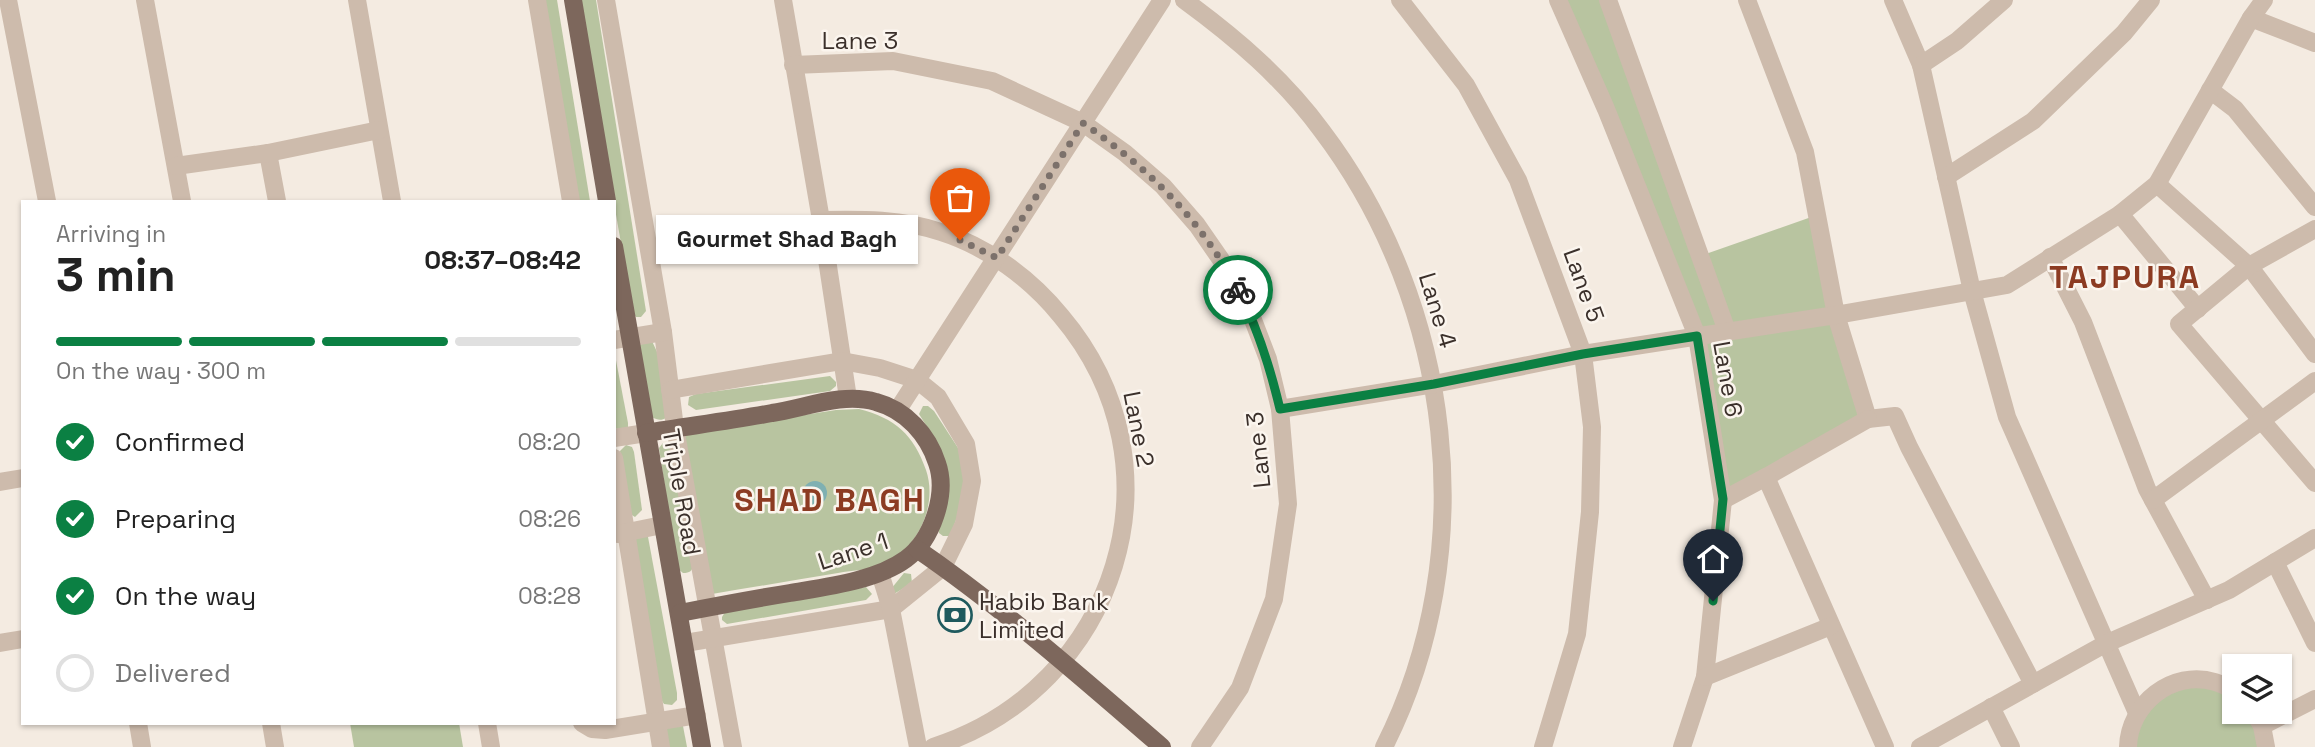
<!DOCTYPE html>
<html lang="en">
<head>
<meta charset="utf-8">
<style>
  :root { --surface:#fff; --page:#f2f2f2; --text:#222; --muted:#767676; --line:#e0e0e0; --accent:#0b8043 }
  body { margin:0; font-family:"Space Grotesk",sans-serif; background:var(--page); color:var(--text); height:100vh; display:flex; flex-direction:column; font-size:26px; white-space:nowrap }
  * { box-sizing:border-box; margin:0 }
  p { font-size:23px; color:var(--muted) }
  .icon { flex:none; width:38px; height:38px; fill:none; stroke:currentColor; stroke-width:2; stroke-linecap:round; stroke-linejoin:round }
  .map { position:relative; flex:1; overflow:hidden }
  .sheet { position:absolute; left:21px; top:200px; width:595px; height:525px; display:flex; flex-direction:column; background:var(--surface); border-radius:0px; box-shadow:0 2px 5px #0004 }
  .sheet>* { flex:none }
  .tools { position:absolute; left:2222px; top:654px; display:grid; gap:14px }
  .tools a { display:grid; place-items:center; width:70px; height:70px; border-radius:0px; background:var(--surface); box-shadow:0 2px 5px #0004; font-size:35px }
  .pin { position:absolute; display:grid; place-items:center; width:60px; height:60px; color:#fff; margin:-72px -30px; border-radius:50% 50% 50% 0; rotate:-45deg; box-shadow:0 0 7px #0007 }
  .pin .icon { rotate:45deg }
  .courier { position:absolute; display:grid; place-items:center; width:70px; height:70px; margin:-35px; border:5px solid #0b8043; border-radius:50%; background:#fff; color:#222; box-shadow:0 2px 9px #0007 }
  .bubble { position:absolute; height:49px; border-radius:0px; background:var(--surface); box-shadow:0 2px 5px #0004; font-size:23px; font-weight:800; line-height:49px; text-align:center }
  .headline em { font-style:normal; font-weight:800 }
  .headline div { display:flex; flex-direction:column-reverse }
  .headline { display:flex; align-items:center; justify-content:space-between; height:119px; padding:0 35px }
  h1 { font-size:46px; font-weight:800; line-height:52px }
  .bar { display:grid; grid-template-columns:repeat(4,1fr); gap:10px 7px; align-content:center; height:84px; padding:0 35px }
  .bar i { height:9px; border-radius:5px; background:var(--line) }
  .bar .active { background:var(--accent) }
  .bar p { grid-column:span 4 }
  ol { padding:0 35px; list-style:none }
  li { display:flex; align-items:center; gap:21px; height:77px }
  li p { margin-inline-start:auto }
  li .icon { padding:7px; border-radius:50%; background:var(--accent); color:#fff; stroke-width:4 }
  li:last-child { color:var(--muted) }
  li i { width:38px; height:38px; border:4px solid var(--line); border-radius:50% }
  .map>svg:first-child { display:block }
  .green { fill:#b8c4a0 }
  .water { fill:#7fb0b2 }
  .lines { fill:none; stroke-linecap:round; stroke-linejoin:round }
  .minor { stroke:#cdbbac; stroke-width:18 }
  .major { stroke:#7d675c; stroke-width:18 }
  .done { stroke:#7c716b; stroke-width:7; stroke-dasharray:0 12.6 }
  .route { stroke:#0b8043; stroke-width:9 }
  .labels { text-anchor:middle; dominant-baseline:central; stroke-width:5; stroke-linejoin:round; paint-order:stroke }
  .street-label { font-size:24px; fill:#3b302b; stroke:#fbf5ee }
  .poi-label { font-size:24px; fill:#3b302b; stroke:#fbf5ee; text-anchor:start }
  .district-label { font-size:32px; font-weight:bold; letter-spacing:2px; fill:#8c3b22; stroke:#fbf5ee }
</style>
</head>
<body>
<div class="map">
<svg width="2315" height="747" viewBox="0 0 2315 747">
  <rect width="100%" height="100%" fill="#f4ebe1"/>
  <!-- green -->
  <g class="green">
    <polygon points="543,0 557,0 590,201 577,201"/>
    <polygon points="579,0 596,0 646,311 641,317 636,317 633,313"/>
    <polygon points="1558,0 1605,0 1700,256 1817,215 1868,419 1723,500 1697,336"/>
    <path d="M651 339 658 354 666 418C661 421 657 420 652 417L638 346Z"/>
    <polygon points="614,350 628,423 628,428 614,429"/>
    <polygon points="830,376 836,382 836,386 830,391 696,410 688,405 689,397 696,394"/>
    <polygon points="923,406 928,406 934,411 960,451 965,482 961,507 950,536 943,536 939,533 938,528 934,438 919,414"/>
    <path d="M859 409C895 418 914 435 926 470 938 505 918 548 885 564 872 570 852 570 838 573 796 580 754 587 712 594L681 434 836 410Z"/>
    <path d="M667 442 671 443 694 564C692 571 690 573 683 573L677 568 659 448 663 443Z"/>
    <polygon points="626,445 632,447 634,452 642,510 635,517 627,512 620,451"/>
    <polygon points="644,535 648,537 677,693 677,700 672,705 664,704 662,701 634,538"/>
    <polygon points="904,573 911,574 912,583 894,594 891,589"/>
    <polygon points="866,587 872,594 866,600 727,624 722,620 722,617 725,612"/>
    <polygon points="2170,684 2235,691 2235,712 2254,712 2265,747 2128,747 2128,735"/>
    <polygon points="350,723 459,723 463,747 354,747"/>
    <polygon points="681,724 683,726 687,747 666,747 665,726"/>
  </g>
  <!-- water -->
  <circle class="water" cx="815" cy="493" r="12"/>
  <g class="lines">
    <!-- minor -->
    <g class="minor">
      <polyline points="8,0 47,201"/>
      <polyline points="145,0 182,201"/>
      <polyline points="357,0 392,201"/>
      <polyline points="537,0 571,201"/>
      <polyline points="606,0 663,332 675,428 733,747"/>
      <polyline points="783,0 821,220 848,398"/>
      <path d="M1184 0C1236 38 1284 79 1322 131 1453 304 1483 552 1384 747"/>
      <polyline points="1400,0 1466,85 1518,180 1583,354 1592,427 1590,512 1577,634 1543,747"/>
      <polyline points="1558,0 1606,109 1697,336 1723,500 1705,677 1682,747"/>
      <polyline points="1608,0 1727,331"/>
      <polyline points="1747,0 1805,152 1836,315 1868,419 1895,416 1909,447 2033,684 1920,747"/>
      <polyline points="1893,0 1921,65 1972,291 2007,417 2137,713"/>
      <polyline points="2251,18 2315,43"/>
      <polyline points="793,65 893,61 992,81 1083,123 1125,153 1163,186 1197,225 1226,267 1250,312 1268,359 1280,409 1288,504 1274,599 1240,688 1200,747"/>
      <polyline points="1921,65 1957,41 2004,0"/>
      <polyline points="2210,90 2235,109 2315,207"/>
      <polyline points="268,153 277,201"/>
      <polyline points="176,166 268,153 379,130"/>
      <polyline points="1946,177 2033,121 2124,33 2151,0"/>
      <polyline points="2157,184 2249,266 2315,354"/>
      <polyline points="2120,214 2198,309"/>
      <path d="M821 220C862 219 902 219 941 232 988 247 1030 278 1061 316 1188 466 1118 688 933 747"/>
      <polyline points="2315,229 2249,266 2179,324 2315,483"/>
      <polyline points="2050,257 2083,322 2147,489 2207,600"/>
      <polyline points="614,340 663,332"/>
      <polyline points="670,390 842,361 880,368 917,380 938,397 966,444 972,481 964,524 943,567 891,609 685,643"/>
      <polyline points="1280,409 1434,384 1583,354 1836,315 2007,285 2120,214 2157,184 2251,18 2264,0"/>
      <polyline points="897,411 1162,0"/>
      <polyline points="614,438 646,433"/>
      <polyline points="614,458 661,747"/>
      <polyline points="1766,477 1868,419"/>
      <polyline points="0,482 23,478"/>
      <polyline points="1723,500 1766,477 1885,747"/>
      <polyline points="2153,500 2315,381"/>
      <polyline points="618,534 662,525"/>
      <polyline points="2275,562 2315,643"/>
      <polyline points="880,573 891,609 918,747"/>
      <polyline points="0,643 23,639"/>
      <polyline points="1705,677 1831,626"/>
      <polyline points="2033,684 2105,644 2229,590 2315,538"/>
      <polyline points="1991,707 2011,747"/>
      <polyline points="2254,712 2262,726 2266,747"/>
      <polyline points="138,723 142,747"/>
      <polyline points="271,723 275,747"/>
      <polyline points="487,723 491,747"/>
      <polyline points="582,723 592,729 605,730 697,715"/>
      <polyline points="2262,726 2315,699"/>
      <path d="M2128 747C2129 704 2172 669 2215 682 2222 684 2229 688 2235 691"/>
    </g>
    <!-- major -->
    <g class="major">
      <polyline points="573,0 607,201"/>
      <polyline points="614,246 702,747"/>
      <path d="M646 433C688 426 730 421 772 413 805 408 843 392 876 402 906 410 928 435 937 463 948 494 932 540 906 559 876 581 825 587 790 593 753 599 716 606 680 613"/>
      <path d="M917 549C1003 608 1083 679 1162 747"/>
    </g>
  </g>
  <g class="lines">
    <!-- done -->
    <path class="done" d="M960 240 997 258 1083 123C1149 169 1200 218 1238 290"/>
    <!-- route -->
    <path class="route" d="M1238 290C1258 328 1270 367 1280 409L1434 384 1583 354 1697 336 1723 499 1713 601"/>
  </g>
  <!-- icons -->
  <defs>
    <g id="bank-ring" transform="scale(1.75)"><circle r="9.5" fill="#fbf5ee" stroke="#1f5a5e" stroke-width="1.5"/><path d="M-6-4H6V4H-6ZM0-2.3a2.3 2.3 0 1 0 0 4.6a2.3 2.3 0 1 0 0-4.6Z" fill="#1f5a5e"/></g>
  </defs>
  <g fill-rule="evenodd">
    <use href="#bank-ring" x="955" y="615"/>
  </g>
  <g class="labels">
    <!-- street labels -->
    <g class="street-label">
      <text x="860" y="40">Lane 3</text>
      <text transform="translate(1584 285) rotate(70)">Lane 5</text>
      <text transform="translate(1438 310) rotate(73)">Lane 4</text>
      <text transform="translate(1728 379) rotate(80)">Lane 6</text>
      <text transform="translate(1139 429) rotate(79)">Lane 2</text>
      <text transform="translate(1258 450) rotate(-96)">Lane 3</text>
      <text transform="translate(682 492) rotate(80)">Triple Road</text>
      <text transform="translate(853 551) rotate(-18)">Lane 1</text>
    </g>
    <!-- poi labels -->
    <g class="poi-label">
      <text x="979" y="601">Habib Bank<tspan x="979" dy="28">Limited</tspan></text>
    </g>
    <!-- district labels -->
    <g class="district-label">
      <text x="2125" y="277">TAJPURA</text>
      <text x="830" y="500">SHAD BAGH</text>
    </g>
  </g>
</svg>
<div class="tools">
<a><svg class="icon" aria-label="layers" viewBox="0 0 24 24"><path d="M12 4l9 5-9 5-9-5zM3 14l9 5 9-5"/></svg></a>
</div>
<div class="pin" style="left:960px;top:240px;background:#ea580c"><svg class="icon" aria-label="bag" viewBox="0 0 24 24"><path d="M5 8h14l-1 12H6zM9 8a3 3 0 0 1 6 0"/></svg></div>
<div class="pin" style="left:1713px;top:601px;background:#1f2937"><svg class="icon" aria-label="home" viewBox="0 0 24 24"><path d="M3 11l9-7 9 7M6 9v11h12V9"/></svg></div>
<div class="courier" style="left:1238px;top:290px"><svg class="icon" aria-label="bike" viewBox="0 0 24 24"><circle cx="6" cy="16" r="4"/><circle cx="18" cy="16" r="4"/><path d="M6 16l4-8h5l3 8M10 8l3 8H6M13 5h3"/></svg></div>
<div class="bubble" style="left:656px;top:215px;width:262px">Gourmet Shad Bagh</div>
<section class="sheet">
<div class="headline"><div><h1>3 min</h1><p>Arriving in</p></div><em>08:37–08:42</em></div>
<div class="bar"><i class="active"></i><i class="active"></i><i class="active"></i><i></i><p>On the way · 300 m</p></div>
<ol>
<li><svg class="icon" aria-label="check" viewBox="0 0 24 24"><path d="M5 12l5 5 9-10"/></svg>Confirmed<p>08:20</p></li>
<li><svg class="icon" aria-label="check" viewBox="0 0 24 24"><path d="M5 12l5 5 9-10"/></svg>Preparing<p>08:26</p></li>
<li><svg class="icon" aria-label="check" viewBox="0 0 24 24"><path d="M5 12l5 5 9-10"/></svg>On the way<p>08:28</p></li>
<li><i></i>Delivered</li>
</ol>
</section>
</div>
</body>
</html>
